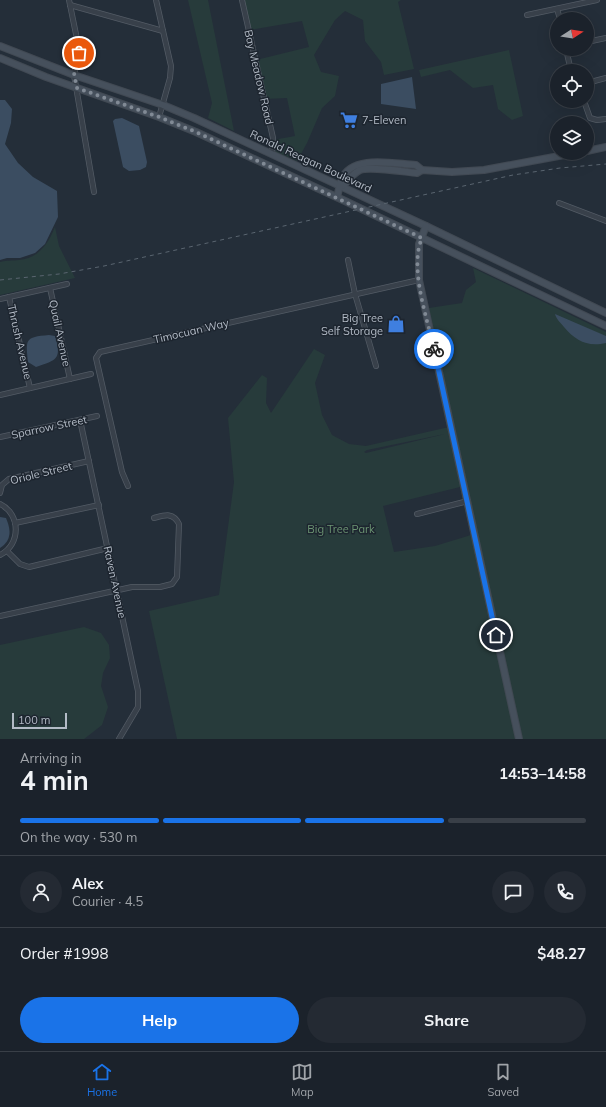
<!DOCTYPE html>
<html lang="en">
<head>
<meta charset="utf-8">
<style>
  :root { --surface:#1b222b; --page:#242a33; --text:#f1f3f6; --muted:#a0a4a9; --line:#393f47; --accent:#1a73e8 }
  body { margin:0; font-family:Mulish,sans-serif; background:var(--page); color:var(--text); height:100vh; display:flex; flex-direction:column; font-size:15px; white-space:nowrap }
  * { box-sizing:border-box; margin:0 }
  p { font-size:13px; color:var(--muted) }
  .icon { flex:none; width:22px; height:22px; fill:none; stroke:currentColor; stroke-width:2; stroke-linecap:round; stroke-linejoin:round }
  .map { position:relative; height:739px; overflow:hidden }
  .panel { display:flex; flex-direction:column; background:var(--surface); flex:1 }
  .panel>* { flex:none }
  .needle { width:26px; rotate:78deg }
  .fabs { position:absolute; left:550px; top:12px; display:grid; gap:8px }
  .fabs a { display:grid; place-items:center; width:44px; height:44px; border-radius:50%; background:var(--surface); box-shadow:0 4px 16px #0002,0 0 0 1px var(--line); font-size:20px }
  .scale { position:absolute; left:12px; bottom:10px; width:55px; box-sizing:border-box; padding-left:4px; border:2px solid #b3bbc6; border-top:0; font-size:11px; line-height:14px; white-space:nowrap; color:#b3bbc6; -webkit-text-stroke:3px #1d252f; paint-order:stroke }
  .pin { position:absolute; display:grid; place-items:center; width:34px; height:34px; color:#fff; margin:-17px; border:2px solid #fff; border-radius:50%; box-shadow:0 1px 4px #0007 }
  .courier { position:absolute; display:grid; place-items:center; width:40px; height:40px; margin:-20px; border:3px solid #1a73e8; border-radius:50%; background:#fff; color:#222; box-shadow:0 1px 5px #0007 }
  .overview em { font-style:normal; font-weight:700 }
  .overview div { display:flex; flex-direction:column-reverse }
  .overview { display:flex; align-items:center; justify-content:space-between; height:68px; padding:0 20px }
  h1 { font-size:26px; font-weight:700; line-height:30px }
  .bar { display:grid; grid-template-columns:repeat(4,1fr); gap:6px 4px; align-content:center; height:48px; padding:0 20px }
  .bar i { height:5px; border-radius:3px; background:var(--line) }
  .bar .on { background:var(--accent) }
  .bar p { grid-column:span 4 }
  .line { display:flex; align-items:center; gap:10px; padding:0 20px; border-top:1px solid var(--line) }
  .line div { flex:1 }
  .round { display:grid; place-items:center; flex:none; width:42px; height:42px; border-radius:21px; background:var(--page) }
  .button { display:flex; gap:8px; margin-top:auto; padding:8px 20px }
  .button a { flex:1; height:46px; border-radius:24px; background:var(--accent); color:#fff; font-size:16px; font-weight:700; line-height:46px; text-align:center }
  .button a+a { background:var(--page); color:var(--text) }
  .tabs { display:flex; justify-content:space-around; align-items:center; height:56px; border-top:1px solid var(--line); background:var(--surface); font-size:11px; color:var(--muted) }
  .tabs a { display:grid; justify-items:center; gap:2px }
  .tabs .on { color:var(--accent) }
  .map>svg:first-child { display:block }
  .green { fill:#273b3b; fill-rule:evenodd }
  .water { fill:#3b4d61 }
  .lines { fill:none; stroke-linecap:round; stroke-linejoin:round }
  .street-casing { stroke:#535b65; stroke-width:6 }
  .secondary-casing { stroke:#414953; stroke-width:8 }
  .street { stroke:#38404a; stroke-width:4.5 }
  .secondary { stroke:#46505c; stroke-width:6 }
  .rail { stroke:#5a6570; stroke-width:1; stroke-dasharray:4 4; stroke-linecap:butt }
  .done { stroke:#818a95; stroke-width:4; stroke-dasharray:0 7.2 }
  .route { stroke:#1a73e8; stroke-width:5 }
  .labels { text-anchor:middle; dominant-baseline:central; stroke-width:3; stroke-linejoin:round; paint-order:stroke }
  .street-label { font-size:11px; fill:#b3bbc6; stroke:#1d252f }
  .poi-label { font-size:11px; fill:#b3bbc6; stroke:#1d252f; text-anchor:start }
  .park-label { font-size:11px; fill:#6c9573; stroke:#1d252f }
</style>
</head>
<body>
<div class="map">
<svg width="606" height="739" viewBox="0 0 606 739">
  <rect width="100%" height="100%" fill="#242e39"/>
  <!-- green -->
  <g class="green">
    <polygon points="188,0 208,0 234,131 208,118 212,103"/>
    <polygon points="244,0 401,0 398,2 414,69 384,75 381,62 365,41 363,20 345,11 335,20 314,55 321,72 339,76 335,96 322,108 307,143 297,161 276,152 273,140 295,136 287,98 265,99 256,60 309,47 302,21 250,30"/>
    <polygon points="509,50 523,116 512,120 498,109 493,85 473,88 450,70 421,77 419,70"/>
    <path d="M55 227 59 246 75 278 0 295V262C7 260 12 261 19 260 39 258 48 244 55 227Z"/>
    <path d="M473 268 606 332V739H177L149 611 219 595 234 482 228 418 262 375 267 378 266 403 271 413 314 349 325 355 315 383 322 415 332 435 349 444 366 446 449 427 451 433 455 432 429 308 462 303 466 290 476 282ZM445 434 366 453 364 452 367 450ZM460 487 471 535 435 546 394 552 383 506Z"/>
    <polygon points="84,627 101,633 109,645 110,658 103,673 101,686 108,707 102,725 84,739 0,739 0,645"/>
  </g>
  <!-- water -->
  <g class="water">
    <polygon points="412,77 416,109 381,104 381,84"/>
    <polygon points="0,100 5,100 12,109 11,123 5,144 18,163 33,177 57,191 58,217 45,244 35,253 20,258 7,258 0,260"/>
    <polygon points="122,118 139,126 147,162 146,167 140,170 129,171 123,167 113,121 115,119"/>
    <path d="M555 314 606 336V343C587 347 576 341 564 327 561 323 556 319 555 314Z"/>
    <path d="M49 335 55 336C62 359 57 360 36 367L28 362C26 340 24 337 49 335Z"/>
    <path d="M0 517 6 518C11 530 12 540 0 548Z"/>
  </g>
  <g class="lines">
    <!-- street casing -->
    <g class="street-casing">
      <g id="street">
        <polyline points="69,0 78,44 79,53 74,75 94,192"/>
        <polyline points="156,0 171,66 170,78 159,117"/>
        <polyline points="242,0 273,138 272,153"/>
        <polyline points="70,5 163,31"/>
        <polyline points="557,9 560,19"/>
        <polyline points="527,15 597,0"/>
        <polyline points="587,42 606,38"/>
        <polyline points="566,49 571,71"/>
        <polyline points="587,83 606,78"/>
        <polyline points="584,101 590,118 597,120 606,119"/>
        <polyline points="559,203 606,221"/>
        <polyline points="348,260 355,294 376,366"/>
        <polyline points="50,288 70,379"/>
        <polyline points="9,297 30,388"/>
        <polyline points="0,299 67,284"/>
        <polyline points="0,395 91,374"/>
        <polyline points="80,420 138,691 138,707 119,739"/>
        <polyline points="0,437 97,416"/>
        <polyline points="128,486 122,472 96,358 100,352 419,280"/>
        <polyline points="0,493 2,485 9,479 89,461"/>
        <path d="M0 504C21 514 21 545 0 555"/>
        <polyline points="417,514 468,501"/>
        <polyline points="15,523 99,505"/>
        <polyline points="7,551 20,564 29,567 108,548"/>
        <path d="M0 616 132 587H160L172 584 177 577 179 524C173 512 165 515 154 518"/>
      </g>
    </g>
    <!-- secondary casing -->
    <g class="secondary-casing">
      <g id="secondary">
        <polyline points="0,46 74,75 163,105 194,118 426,226 606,313"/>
        <polyline points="0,58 46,77 159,117 196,132 345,201 606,326"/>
        <polyline points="587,151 606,147"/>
        <path d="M341 187C349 182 351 174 360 170 370 166 405 172 417 173L422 170 452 172 484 170 575 153"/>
        <path d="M337 197C339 191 339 185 342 179 352 154 394 164 416 165L422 170"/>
        <polyline points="426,226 419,244 419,280 519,739"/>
      </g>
    </g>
    <!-- street -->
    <use href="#street" class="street"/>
    <!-- secondary -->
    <use href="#secondary" class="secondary"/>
    <!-- rail -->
    <polyline class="rail" points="0,280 59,274 104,266 513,175 560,168 606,164"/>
  </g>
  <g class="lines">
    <!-- done -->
    <path class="done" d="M79 53 74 75 77 88 159 117 196 132 422 238C409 268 427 317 434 349"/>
    <!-- route -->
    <polyline class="route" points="434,349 496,635"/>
  </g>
  <!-- icons -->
  <defs>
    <g id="supermarket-bare" transform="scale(1.38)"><path d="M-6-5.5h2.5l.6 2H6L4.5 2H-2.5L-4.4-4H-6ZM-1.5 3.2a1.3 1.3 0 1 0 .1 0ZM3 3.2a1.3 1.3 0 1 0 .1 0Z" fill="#3f7fe0" stroke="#1d252f" stroke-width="2.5" paint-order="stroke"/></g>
    <g id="shop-bare" transform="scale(1.38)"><path d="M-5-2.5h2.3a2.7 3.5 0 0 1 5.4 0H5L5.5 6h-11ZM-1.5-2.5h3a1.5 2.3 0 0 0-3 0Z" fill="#3f7fe0" stroke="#1d252f" stroke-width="2.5" paint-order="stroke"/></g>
  </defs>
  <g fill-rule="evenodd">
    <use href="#supermarket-bare" x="349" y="120"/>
    <use href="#shop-bare" x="396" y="324"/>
  </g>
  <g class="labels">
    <!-- street labels -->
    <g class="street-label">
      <text transform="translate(259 77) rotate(77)">Bay Meadow Road</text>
      <text transform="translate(311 161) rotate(25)">Ronald Reagan Boulevard</text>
      <text transform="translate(191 331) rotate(-13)">Timocuan Way</text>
      <text transform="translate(60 333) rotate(78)">Quail Avenue</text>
      <text transform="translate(20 342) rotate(77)">Thrush Avenue</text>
      <text transform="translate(49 427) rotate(-12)">Sparrow Street</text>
      <text transform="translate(41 473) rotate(-14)">Oriole Street</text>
      <text transform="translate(115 582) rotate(78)">Raven Avenue</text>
    </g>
    <!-- poi labels -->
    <g class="poi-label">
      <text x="362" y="120">7-Eleven</text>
      <text x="383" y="318" text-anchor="end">Big Tree<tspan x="383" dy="13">Self Storage</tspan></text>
    </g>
    <!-- park labels -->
    <g class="park-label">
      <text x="341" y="529">Big Tree Park</text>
    </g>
  </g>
</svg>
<div class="fabs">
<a><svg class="needle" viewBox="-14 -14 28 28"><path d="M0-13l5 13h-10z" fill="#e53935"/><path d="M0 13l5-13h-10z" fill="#a0a4a9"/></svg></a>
<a><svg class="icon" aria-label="locate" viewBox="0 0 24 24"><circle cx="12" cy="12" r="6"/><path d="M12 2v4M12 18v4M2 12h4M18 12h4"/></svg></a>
<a><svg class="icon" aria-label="layers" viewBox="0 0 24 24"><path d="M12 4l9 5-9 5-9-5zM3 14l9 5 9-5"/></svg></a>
</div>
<div class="scale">100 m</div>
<div class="pin" style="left:79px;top:53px;background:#ea580c"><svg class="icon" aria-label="bag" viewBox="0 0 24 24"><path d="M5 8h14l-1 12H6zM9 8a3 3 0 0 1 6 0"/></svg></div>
<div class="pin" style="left:496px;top:635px;background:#1f2937"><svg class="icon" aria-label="home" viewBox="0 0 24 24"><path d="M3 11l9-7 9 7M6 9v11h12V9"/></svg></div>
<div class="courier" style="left:434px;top:349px"><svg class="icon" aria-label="bike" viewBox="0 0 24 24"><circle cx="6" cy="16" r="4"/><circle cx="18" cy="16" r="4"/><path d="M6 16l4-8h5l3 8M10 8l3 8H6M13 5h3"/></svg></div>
</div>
<section class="panel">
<div class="overview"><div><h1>4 min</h1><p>Arriving in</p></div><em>14:53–14:58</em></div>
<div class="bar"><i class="on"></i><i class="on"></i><i class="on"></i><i></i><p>On the way · 530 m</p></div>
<div class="line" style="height:72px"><a class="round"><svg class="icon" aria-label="person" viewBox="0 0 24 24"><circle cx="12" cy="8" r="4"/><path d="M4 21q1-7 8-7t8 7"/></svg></a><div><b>Alex</b><p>Courier · 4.5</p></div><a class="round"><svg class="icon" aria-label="chat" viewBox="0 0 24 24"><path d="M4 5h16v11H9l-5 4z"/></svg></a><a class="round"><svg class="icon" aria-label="phone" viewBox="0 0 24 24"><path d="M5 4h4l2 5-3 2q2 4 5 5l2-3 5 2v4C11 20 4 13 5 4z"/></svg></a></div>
<div class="line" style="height:52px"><div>Order #1998</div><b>$48.27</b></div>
<div class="button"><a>Help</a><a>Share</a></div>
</section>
<nav class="tabs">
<a class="on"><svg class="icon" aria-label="home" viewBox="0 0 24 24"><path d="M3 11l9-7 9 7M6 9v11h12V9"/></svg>Home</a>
<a><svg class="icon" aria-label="map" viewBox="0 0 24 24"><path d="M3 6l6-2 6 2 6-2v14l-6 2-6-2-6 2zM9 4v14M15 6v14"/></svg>Map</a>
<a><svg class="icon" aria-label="saved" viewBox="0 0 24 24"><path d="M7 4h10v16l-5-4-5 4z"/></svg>Saved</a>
</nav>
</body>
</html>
